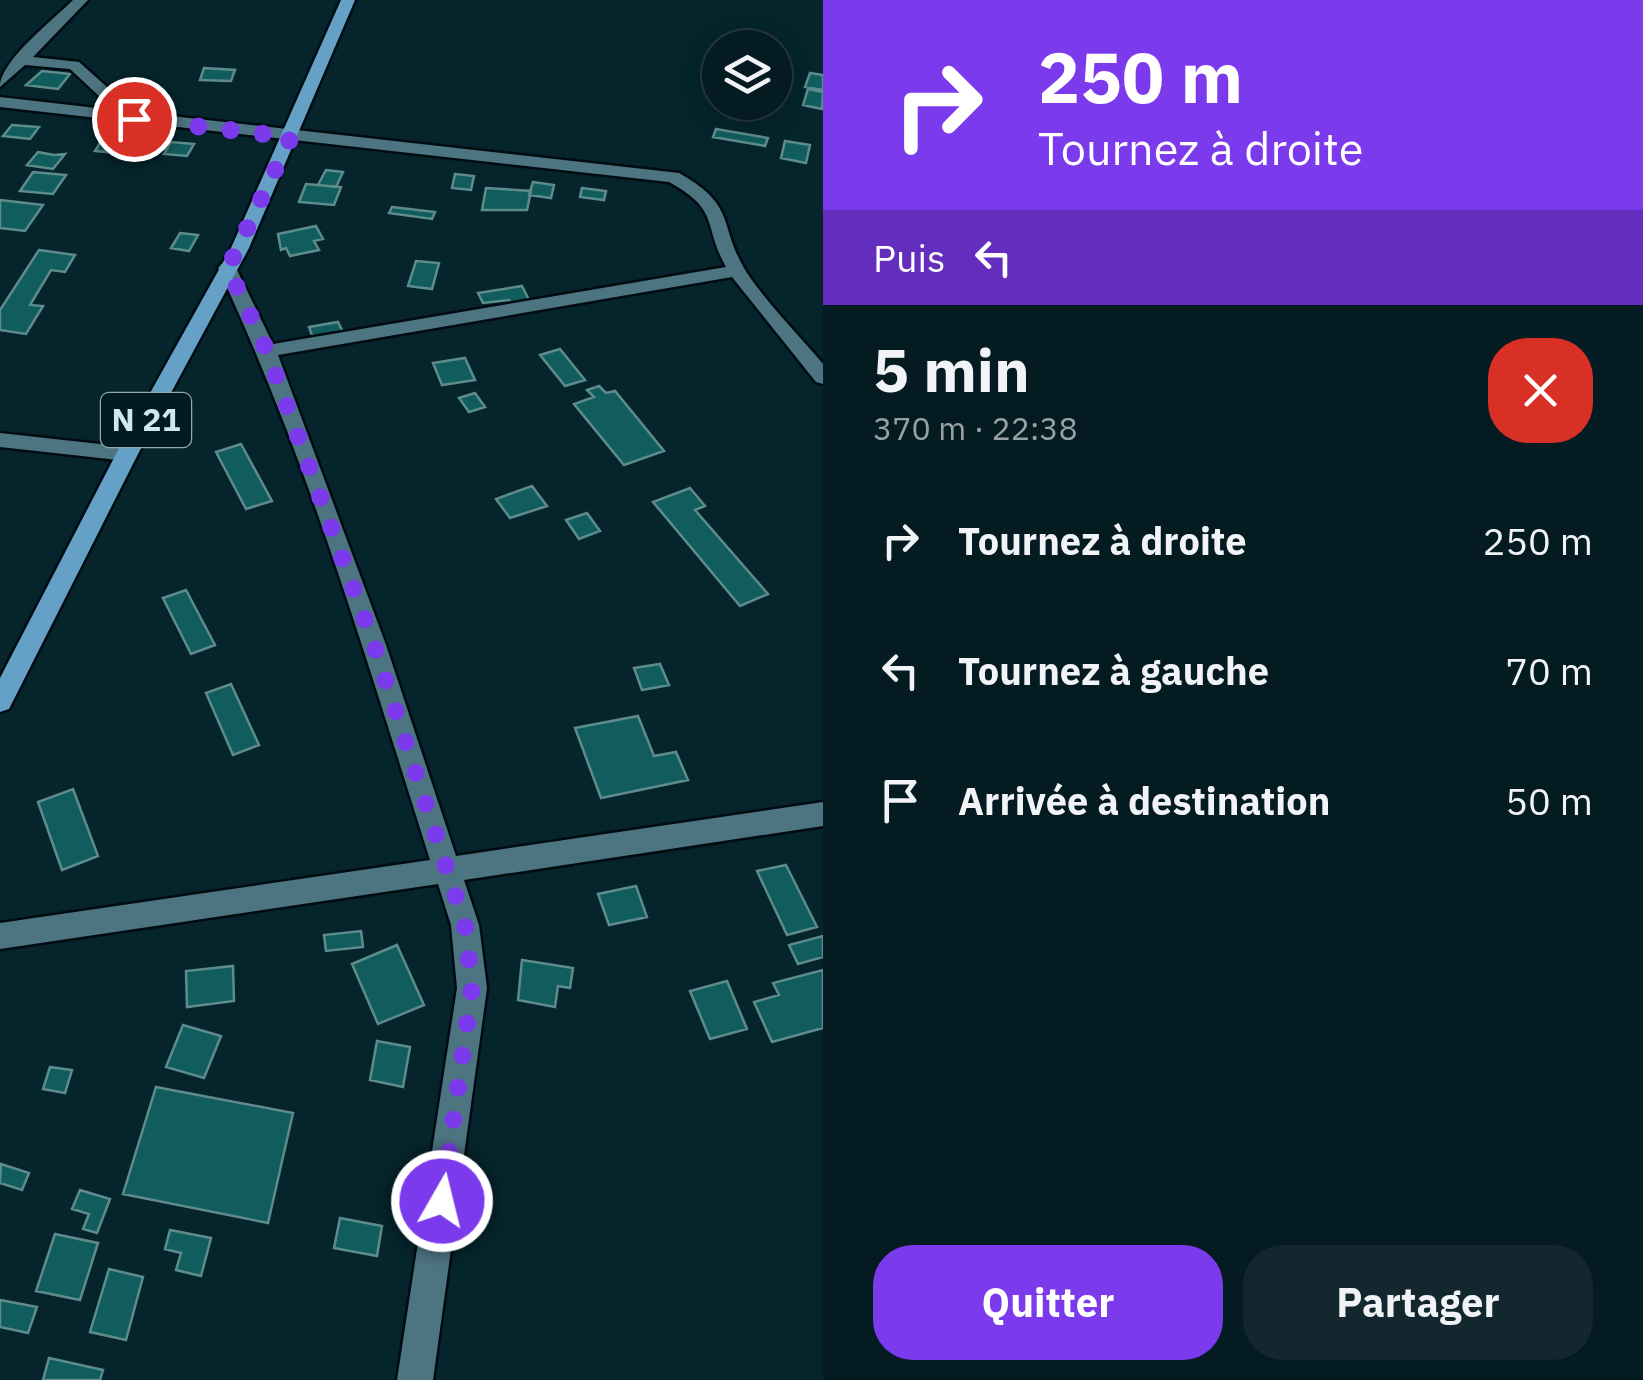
<!DOCTYPE html>
<html lang="fr">
<meta charset="utf-8">
<style>
:root{--surface:#041b21;--page:#12282e;--text:#f1f3f6;--muted:#97a1a5;--line:#25393f;--accent:#7c3aed}
body{margin:0;font-family:"IBM Plex Sans",sans-serif;background:var(--page);color:var(--text);height:100vh;display:flex;flex-direction:column;font-size:38px;white-space:nowrap}
*{box-sizing:border-box;margin:0}
p{font-size:32px;color:var(--muted)}
.icon{flex:none;width:55px;height:55px;fill:none;stroke:currentColor;stroke-width:2;stroke-linecap:round;stroke-linejoin:round}
.map{position:relative;flex:1;overflow:hidden}
.side{display:flex;flex-direction:column;background:var(--surface);width:820px}
.side>*{flex:none}
.hud{background:#7c3aed;color:#fff;overflow:hidden}
.tools{position:absolute;left:702px;top:30px;display:grid;gap:20px}
.tools a{display:grid;place-items:center;width:90px;height:90px;border-radius:50%;background:var(--surface);box-shadow:0 5px 25px #0003,0 0 0 2px var(--line);font-size:50px}
.pin{position:absolute;display:grid;place-items:center;width:85px;height:85px;color:#fff;margin:-42px;border:5px solid #fff;border-radius:50%;box-shadow:0 2px 10px #0007}
.me{position:absolute;width:110px;margin:-55px;rotate:8deg;stroke-linejoin:round;filter:drop-shadow(0 0 8px #0008)}
.turn{display:flex;align-items:center;gap:35px;height:210px;padding:0 50px;font-size:45px}
.turn .icon{width:130px;height:130px;stroke-width:2.5}
.turn b{display:block;font-size:70px;line-height:85px}
.then{display:flex;align-items:center;height:95px;padding:0 50px;background:#0003;gap:20px;font-size:38px}
.round{display:grid;place-items:center;flex:none;width:105px;height:105px;border-radius:40px;background:var(--page)}
.headline{display:flex;align-items:center;justify-content:space-between;height:170px;padding:0 50px}
h1{font-size:60px;font-weight:800;line-height:75px}
.action{display:flex;gap:20px;margin-top:auto;padding:20px 50px}
.action a{flex:1;height:115px;border-radius:40px;background:var(--accent);color:#fff;font-size:40px;font-weight:800;line-height:115px;text-align:center}
.action a+a{background:var(--page);color:var(--text)}
ul{padding:0;list-style:none}
li{display:flex;align-items:center;gap:30px;height:130px;padding:0 50px}
li div{flex:1}
li b{display:block;font-size:38px}
li em{font-style:normal}
main{display:flex;flex:1;min-height:0}
.map>svg:first-child{display:block}
.building{fill:#115c5d;stroke:#5e8b8b;stroke-width:2.5}
.lines{fill:none;stroke-linecap:round;stroke-linejoin:round}
.minor-casing{stroke:#000c11;stroke-width:5}
.major-casing{stroke:#000c11;stroke-width:5}
.minor{fill:#4d7481;fill-rule:evenodd}
.major{fill:#65a0c6;fill-rule:evenodd}
.route{stroke:#7c3aed;stroke-width:18;stroke-dasharray:0 32.4}
.labels{text-anchor:middle;stroke-width:10;stroke-linejoin:round;paint-order:stroke}
.shield{fill:#001a22;stroke:#92a9b0;stroke-width:2.5}
.shield-label{font-size:32px;font-weight:bold;fill:#d1e6ed}
</style>
<main>
<div class="map">
<svg width="823" height="1380" viewBox="0 0 823 1380">
<rect width="100%" height="100%" fill="#05242c"/>
<path class="building" d="M204,68L235,70L231,81L200,80Z
M42,71L70,74L58,89L26,85Z
M810,73L823,75V90L805,87Z
M808,89L823,92L822,109L803,105Z
M12,125L39,127L30,139L3,136Z
M716,129L768,138L765,146L713,137Z
M105,135L146,139L136,155L95,151Z
M785,141L810,145L806,163L781,158Z
M171,142L194,144L187,156L164,154Z
M38,152L54,155L65,154L53,169L27,165Z
M326,170L343,172L336,187L318,185Z
M33,172L66,175L53,194L20,191Z
M455,174L474,176L471,190L452,188Z
M533,182L554,185L551,198L529,195Z
M306,184L341,187L334,205L299,202Z
M486,188L531,191L527,210H482Z
M582,188L606,191L604,200L580,197Z
M0,200L43,205L25,231L0,228Z
M392,207L435,212L432,219L389,213Z
M316,226L323,239L314,241L319,250L290,256L286,248L281,250L278,234Z
M180,233L198,235L189,251L171,248Z
M39,250L75,255L65,272L51,270L30,305L43,306L26,334L0,330V310Z
M416,261L439,263L432,289L408,286Z
M522,286L530,302L512,305L509,300L483,303L478,293Z
M338,322L343,332L313,338L309,327Z
M560,349L585,380L565,386L540,355Z
M465,358L475,380L442,385L433,363Z
M599,386L606,393L615,391L664,451L624,465L574,404L594,397L587,390Z
M475,393L485,407L469,412L459,398Z
M241,444L272,501L246,509L216,452Z
M532,486L547,506L510,518L496,499Z
M690,488L705,506L695,510L768,594L740,606L653,502Z
M587,513L600,531L579,539L566,520Z
M186,590L215,645L191,654L163,598Z
M660,664L669,685L642,690L634,668Z
M231,684L259,745L233,755L206,693Z
M638,716L654,756L676,752L688,780L601,798L575,728Z
M73,789L98,856L62,870L38,802Z
M786,865L817,927L787,935L757,871Z
M636,886L647,917L609,925L598,894Z
M361,931L363,947L326,951L324,935Z
M823,936V957L798,964L789,945Z
M397,945L424,1005L378,1024L352,964Z
M522,960L573,968L570,988L558,986L555,1007L518,1000Z
M233,966L234,1001L187,1007L186,971Z
M823,970V1028L772,1042L754,1002L779,995L773,983Z
M727,981L747,1029L710,1039L690,991Z
M183,1025L221,1036L204,1078L166,1067Z
M377,1041L410,1047L403,1087L370,1080Z
M50,1067L72,1070L65,1093L43,1089Z
M156,1087L293,1113L268,1223L123,1194Z
M1,1164L29,1173L22,1190L0,1183Z
M80,1190L110,1199L97,1233L83,1229L89,1214L72,1209Z
M340,1218L382,1226L377,1256L334,1248Z
M170,1230L211,1238L201,1276L176,1270L181,1253L165,1249Z
M55,1234L98,1243L80,1300L36,1291Z
M109,1269L143,1277L126,1340L90,1332Z
M0,1300L37,1307L28,1333L0,1327Z
M49,1358L103,1370L100,1380H43Z"/>
<g class="lines">
<defs>
<path id="minor" d="M73,0H88L33,57L79,62L135,112L679,173C739,207 717,225 747,273C769,306 798,334 823,364V384L816,382L732,277L278,355L386,645L456,856L823,802V826L464,880L479,925L487,988L433,1380H397L457,988L451,925L438,884L0,949V923L430,860C367,661 307,457 218,268L221,264L227,262L236,268L273,344L726,267C702,223 721,211 669,182L0,107V97L114,110L70,69L25,65L0,87C0,61 52,21 73,0Z
M0,433L127,447L138,454L127,461L0,447Z"/>
<path id="major" d="M341,0H355L249,248L138,454L9,709L0,712V678L116,454L231,248Z"/>
</defs>
<use href="#minor" class="minor-casing"/>
<use href="#major" class="major-casing"/>
<use href="#minor" class="minor"/>
<use href="#major" class="major"/>
</g>
<g class="lines">
<path class="route" d="M134,119L291,137L228,268L267,351L374,645L465,925L472,988L442,1201"/>
</g>
<g class="labels">
<rect class="shield" x="101" y="393" width="90" height="54" rx="8"/>
<g class="shield-label">
<text x="146" y="431">N 21</text>
</g>
</g>
</svg>
<div class="tools">
<a><svg class="icon" aria-label="layers" viewBox="0 0 24 24"><path d="M12 4l9 5-9 5-9-5zM3 14l9 5 9-5"/></svg></a>
</div>
<div class="pin" style="left:134px;top:119px;background:#d93025"><svg class="icon" aria-label="arrive" viewBox="0 0 24 24"><path d="M6 21V4h12l-3 4 3 4H6"/></svg></div>
<svg class="me" style="left:442px;top:1201px" viewBox="-20 -20 40 40"><circle r="17" fill="#7c3aed" stroke="#fff" stroke-width="3"/><path d="M0-11L8 9 0 5-8 9z" fill="#fff"/></svg>
</div>
<section class="side">
<div class="hud">
<div class="turn"><svg class="icon" aria-label="right" viewBox="0 0 24 24"><path d="M7 20v-9h11M14 6l5 5-5 5"/></svg><div><b>250 m</b>Tournez à droite</div></div>
<div class="then">Puis<svg class="icon" aria-label="left" viewBox="0 0 24 24"><path d="M17 20v-9H6M10 6l-5 5 5 5"/></svg></div>
</div>
<div class="headline"><div><h1>5 min</h1><p>370 m · 22:38</p></div><a class="round" style="background:#d93025;color:#fff"><svg class="icon" aria-label="close" viewBox="0 0 24 24"><path d="M6 6l12 12M18 6L6 18"/></svg></a></div>
<ul>
<li><svg class="icon" aria-label="right" viewBox="0 0 24 24"><path d="M7 20v-9h11M14 6l5 5-5 5"/></svg><div><b>Tournez à droite</b></div><em>250 m</em></li>
<li><svg class="icon" aria-label="left" viewBox="0 0 24 24"><path d="M17 20v-9H6M10 6l-5 5 5 5"/></svg><div><b>Tournez à gauche</b></div><em>70 m</em></li>
<li><svg class="icon" aria-label="arrive" viewBox="0 0 24 24"><path d="M6 21V4h12l-3 4 3 4H6"/></svg><div><b>Arrivée à destination</b></div><em>50 m</em></li>
</ul>
<div class="action"><a>Quitter</a><a>Partager</a></div>
</section>
</main>
